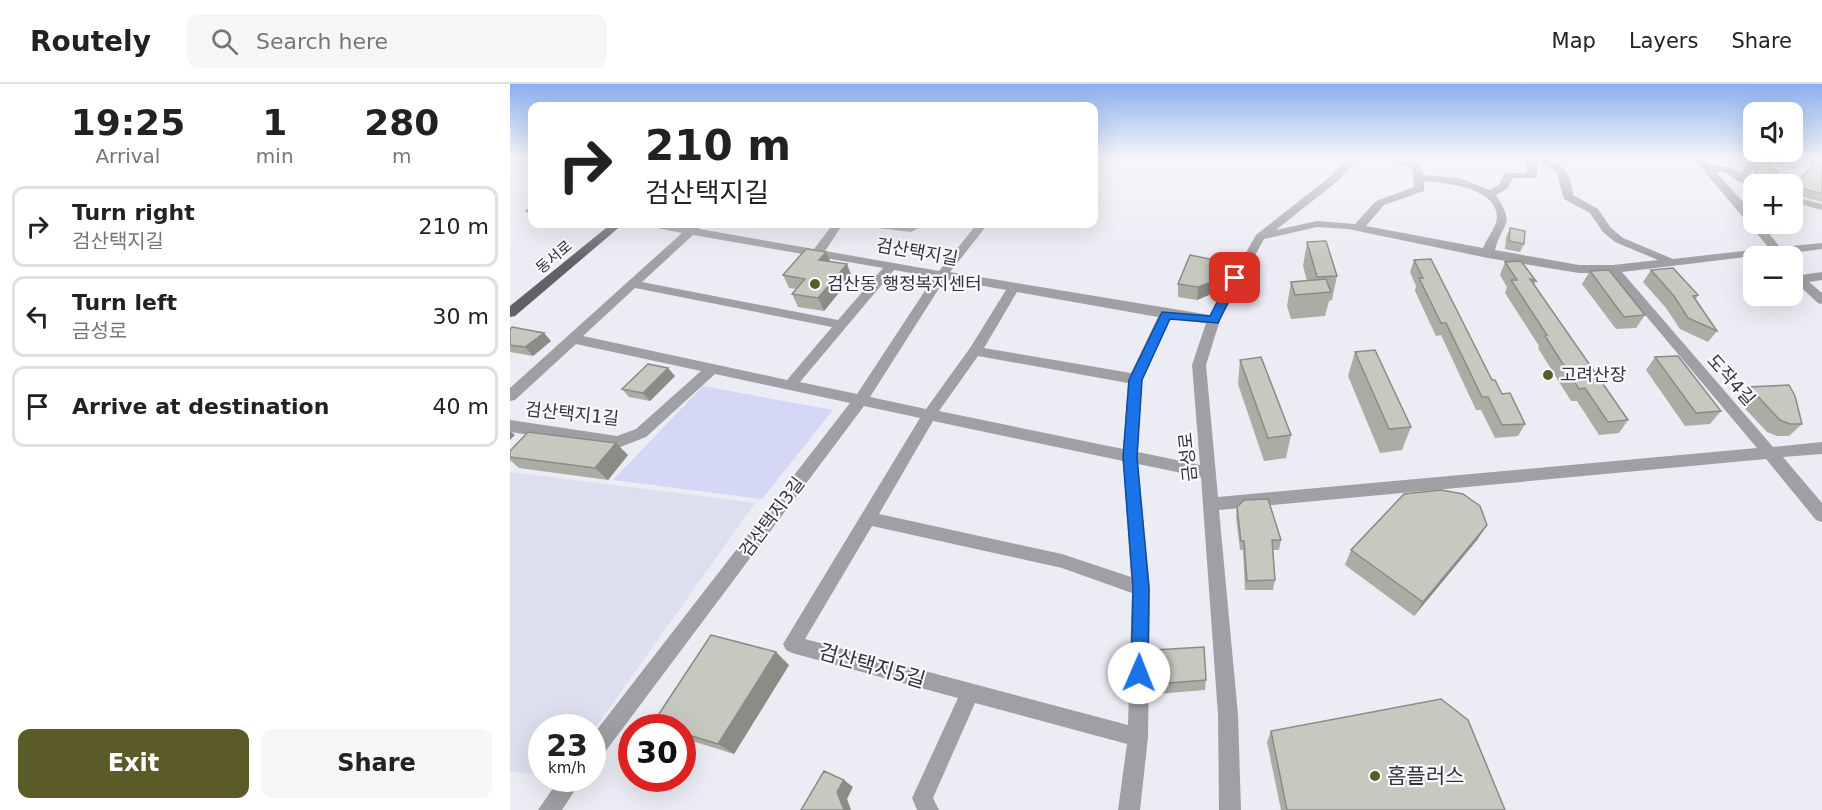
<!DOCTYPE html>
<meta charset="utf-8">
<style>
:root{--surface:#fff;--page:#f6f6f6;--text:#222;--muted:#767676;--line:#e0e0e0;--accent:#5b5b28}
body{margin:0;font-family:"DejaVu Sans","Noto Sans KR",sans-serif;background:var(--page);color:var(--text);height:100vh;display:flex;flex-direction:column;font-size:22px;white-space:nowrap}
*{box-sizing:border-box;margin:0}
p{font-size:20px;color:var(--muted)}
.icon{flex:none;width:33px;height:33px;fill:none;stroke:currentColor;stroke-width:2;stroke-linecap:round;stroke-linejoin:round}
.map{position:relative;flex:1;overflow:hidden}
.panel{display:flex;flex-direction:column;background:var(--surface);width:510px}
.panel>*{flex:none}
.hud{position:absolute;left:18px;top:18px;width:570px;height:126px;border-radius:12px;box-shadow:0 6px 24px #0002;background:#fff;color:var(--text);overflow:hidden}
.fabs{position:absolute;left:1233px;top:18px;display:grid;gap:12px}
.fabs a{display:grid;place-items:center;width:60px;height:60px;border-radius:12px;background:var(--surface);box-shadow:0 6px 24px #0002;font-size:30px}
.speed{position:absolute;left:18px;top:630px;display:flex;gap:12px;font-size:30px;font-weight:700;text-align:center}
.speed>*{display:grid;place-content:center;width:78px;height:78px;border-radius:50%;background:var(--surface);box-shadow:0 6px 24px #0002;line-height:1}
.speed small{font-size:15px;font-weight:400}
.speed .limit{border:9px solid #d22;background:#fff;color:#111}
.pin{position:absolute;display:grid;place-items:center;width:51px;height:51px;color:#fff;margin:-26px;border-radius:12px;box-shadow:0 3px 9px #0006}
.me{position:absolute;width:66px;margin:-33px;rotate:1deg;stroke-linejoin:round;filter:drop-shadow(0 0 4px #0008)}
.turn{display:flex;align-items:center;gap:21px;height:126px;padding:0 18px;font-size:27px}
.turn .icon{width:78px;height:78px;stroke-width:2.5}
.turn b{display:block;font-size:42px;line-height:51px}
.eta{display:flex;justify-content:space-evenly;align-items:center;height:102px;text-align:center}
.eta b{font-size:36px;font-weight:700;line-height:42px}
.button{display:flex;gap:12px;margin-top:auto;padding:12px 18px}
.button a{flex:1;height:69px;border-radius:12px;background:var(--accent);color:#fff;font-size:24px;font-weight:700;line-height:69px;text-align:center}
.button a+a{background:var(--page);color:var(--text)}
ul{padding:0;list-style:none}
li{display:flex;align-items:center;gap:18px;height:81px;margin:0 12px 9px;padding:0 6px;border:3px solid var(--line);border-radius:12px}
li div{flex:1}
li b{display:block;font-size:22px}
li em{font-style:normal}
header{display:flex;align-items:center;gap:36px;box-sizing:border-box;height:84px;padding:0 30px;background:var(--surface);border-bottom:2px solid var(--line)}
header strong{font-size:28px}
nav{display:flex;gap:33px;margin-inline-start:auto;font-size:21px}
.search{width:420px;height:54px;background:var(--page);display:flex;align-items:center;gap:15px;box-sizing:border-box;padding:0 21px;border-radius:12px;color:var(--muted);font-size:22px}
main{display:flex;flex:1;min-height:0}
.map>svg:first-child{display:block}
.built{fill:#dddfee}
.green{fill:#d4d7f5}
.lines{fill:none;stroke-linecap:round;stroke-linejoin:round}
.minor{fill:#a0a0a4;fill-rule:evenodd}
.major{fill:#616268;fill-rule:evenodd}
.wall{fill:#abaca4}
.shaded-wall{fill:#8b8c86}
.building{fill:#c7c8bf;stroke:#8b8c86;stroke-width:1.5}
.route{fill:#1a73e8;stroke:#114b97;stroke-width:1.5}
.poi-dot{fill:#5b5b28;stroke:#f9faff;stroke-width:2}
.labels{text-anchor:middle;stroke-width:4.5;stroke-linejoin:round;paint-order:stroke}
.far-street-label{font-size:15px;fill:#343438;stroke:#f9faff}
.street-label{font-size:18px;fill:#343438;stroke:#f9faff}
.poi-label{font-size:18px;fill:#343438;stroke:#f9faff;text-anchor:start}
.near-street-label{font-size:21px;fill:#343438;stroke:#f9faff}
.near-poi-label{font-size:21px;fill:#343438;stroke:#f9faff;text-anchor:start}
</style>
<header>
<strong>Routely</strong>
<div class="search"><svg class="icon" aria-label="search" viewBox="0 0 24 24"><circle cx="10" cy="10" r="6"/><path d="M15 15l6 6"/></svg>Search here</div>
<nav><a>Map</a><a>Layers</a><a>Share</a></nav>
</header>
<main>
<section class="panel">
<div class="eta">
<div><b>19:25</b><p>Arrival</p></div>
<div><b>1</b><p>min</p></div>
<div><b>280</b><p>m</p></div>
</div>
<ul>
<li><svg class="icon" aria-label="right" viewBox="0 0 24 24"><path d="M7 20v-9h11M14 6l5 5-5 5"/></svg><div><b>Turn right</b><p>검산택지길</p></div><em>210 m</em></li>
<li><svg class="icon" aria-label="left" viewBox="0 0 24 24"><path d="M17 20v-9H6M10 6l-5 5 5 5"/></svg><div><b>Turn left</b><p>금성로</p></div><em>30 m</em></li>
<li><svg class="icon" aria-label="arrive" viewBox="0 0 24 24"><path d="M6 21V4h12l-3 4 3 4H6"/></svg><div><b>Arrive at destination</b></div><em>40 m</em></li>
</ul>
<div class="button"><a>Exit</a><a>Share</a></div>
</section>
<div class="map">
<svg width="1312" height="726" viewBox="0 0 1312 726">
<rect width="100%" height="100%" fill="#ebecf4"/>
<path class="built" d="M0,388L245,419L83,647L82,644H32L31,690L28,691L0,687Z"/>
<path class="green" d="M193,302L323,326L252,415L103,396Z"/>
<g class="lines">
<path class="minor" d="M837,74H848L830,95L766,146L807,137L845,140L866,117L904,103L902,84L875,74H891L911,80L913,91L949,94L980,106L989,101L995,89H1017L1016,74C1046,74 1060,80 1063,111L1088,125L1101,144L1113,154L1163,175L1259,164L1183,74H1194L1200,81L1220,83L1230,89L1237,81V74H1247V82L1237,94L1246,100H1244V107L1214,88H1206L1244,130V140H1251L1270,163L1312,159V165L1275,170L1277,172H1244L1112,188L1263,363L1312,358V370L1273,373L1312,419V438L1306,436L1256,375L709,426L728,631L731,726H709L708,631L691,393L628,380L640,504L638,653L630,726H608L617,660L465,619L423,714L429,726H407L402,714L448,614L282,569L276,566L273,560L410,334L354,322L89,676L82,679V652L340,319L205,290L136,353L108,364L0,348V336L107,352L126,345L191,287L66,260L5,316L0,317V304L172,149L137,142L136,140L178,143L182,140H192L189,145L304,165L323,140H333L315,167L429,187L467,140H478L440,188L700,231L746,151L822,91ZM1027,78L1046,87L1054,115L1080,129L1093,148L1105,158L1148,176L1103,181H1069L985,166C993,136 1006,143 986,111L997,105L1003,94H1027ZM914,97C935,99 988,103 987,134C986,144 977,154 973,164L856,142L874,121L914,107ZM807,143L838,145L978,174L1069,189H1100L1247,364L708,413L696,281L710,236L754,155ZM183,151L373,184L328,236L132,198ZM384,186L424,193L347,310L290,298ZM435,195L496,206L460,264L416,325L360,313ZM125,204L322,243L277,296L73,252ZM507,208L648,233L621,289L474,264ZM660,235L696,239L682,281L690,381L628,368L632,295ZM468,272L618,299L613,365L429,327ZM423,337L613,377L621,493L552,470L369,430ZM362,442L552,484L622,509L618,641L295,555Z
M1282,112L1312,120V126L1282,118Z
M353,140H416L401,148L359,143Z
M1282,184L1292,191L1312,188V196L1299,198L1312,209V220L1308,219L1282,195Z
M50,694H73L52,726H28Z"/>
<path class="major" d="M101,140H113L5,232L0,233V222Z"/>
</g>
<path class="wall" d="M1249,74H1264L1260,84L1267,87L1258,100H1247L1241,94L1252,78L1249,77Z
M1303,74H1312V118L1283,110L1285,102L1299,86Z
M22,123V135L16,127Z
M1000,144L1014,160L1010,168L995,165L996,153Z
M797,158L827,192L822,216L819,217L815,232L781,235L777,222L781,198L797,197L793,182Z
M904,176L982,296L1015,340L1008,352L985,354L971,326H966L931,251L926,252L905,207L906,202L900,188Z
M320,177L342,193L314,227L288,223L282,210L286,205L279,204L273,191Z
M995,178L1026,197L1024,201L1118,336L1109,349L1089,351L1067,317H1061L1028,264L1029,262L995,209L997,203L990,191Z
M1141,186L1188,211L1186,215L1207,247L1198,258L1170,245L1156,224L1133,198Z
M1080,187L1135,231L1126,244L1106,245L1072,200Z
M713,191L706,208L687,216L668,213V200Z
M0,245L34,249L41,257L23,272L0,268Z
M845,268L901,343L892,366L870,369L838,292Z
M1145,273L1211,327L1200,340L1175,342L1136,286Z
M730,276L781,351L776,374L754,377L728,300Z
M165,292L140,317L119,313L112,305Z
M1239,303L1292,340L1279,352H1267L1257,348L1227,316Z
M0,367L118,371L98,396L9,384L0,376Z
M727,423L771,456L769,466H763L765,496L763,506H735L733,466H730L726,433Z
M977,441L967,456L904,532L835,481L841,466Z
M644,566L696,596L695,606L647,610Z
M279,581L224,670L172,654V644H151L143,639Z
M761,647L995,726H771L757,658Z"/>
<path class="shaded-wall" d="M316,168L322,181L309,176Z
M714,178L713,191L706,208L687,216L688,203Z
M337,180L342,193L314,227L308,214Z
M34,249L41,257L23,272L15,263Z
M158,284L165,292L140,317L133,309Z
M0,347L5,351L0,356Z
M106,359L118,371L98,396L85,384Z
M977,441L967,456L904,532L913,518Z
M266,568L279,581L224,670L208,660Z
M334,696L343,703L337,715L341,726H334L327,708Z"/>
<path class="building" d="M1255,74H1264L1260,84L1267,87L1260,98L1252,95L1245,88Z
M1305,74H1312V110L1288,103L1290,95L1303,81Z
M22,123V129L16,127Z
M1000,144L1015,147L1014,160L999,157Z
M816,157L827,192L807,193L797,158Z
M296,165L316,168L309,176L337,180L308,214L282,210L295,195L273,191Z
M680,171L714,178L707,196L688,203L668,200Z
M921,175L982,296H985L992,310L1000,309L1015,340L992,341L978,313H972L936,239H931L909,194H913L904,176Z
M1011,177L1026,197L1020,195L1118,336L1098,338L1075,304L1069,305L1035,252L1037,251L1001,196H1007L995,178Z
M1163,184L1188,211L1183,212L1207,247L1178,234L1164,212L1141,186Z
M1099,186L1135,231L1114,233L1080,187Z
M816,195L821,208L785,211L781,198Z
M2,243L34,249L15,263L0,261V245Z
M865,266L901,343L879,345L845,268Z
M1168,272L1211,327L1186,329L1145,273Z
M751,273L781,351L758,354L730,276Z
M138,280L158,284L133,309L112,305Z
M1279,301L1285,312L1292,340H1280L1270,336L1239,303Z
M18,348L106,359L85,384L0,373V367Z
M931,406L953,410L970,422L977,441L913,518L841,466L894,410Z
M758,415L771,456H762L765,496L737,497L734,457H731L727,423L734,416Z
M201,551L266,568L208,660L172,649V644H156L143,639Z
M694,563L696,596L647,600L644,566Z
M931,615L958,636L995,726H777L761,647Z
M314,687L334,696L327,708L334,726H291Z"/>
<linearGradient id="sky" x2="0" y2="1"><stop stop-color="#8cafef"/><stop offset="0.42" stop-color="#f6f6fa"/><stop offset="1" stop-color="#f6f6fa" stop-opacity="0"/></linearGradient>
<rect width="1312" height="176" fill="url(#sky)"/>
<path class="route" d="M725,191L730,194L708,239L660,235L632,296L627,373L639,504L638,589L635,595L629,597L623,595L621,589L623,504L613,373L619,296L652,228L700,232L719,194Z"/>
<g class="poi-dot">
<circle cx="305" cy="200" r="6"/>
<circle cx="1038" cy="291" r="6"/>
<circle cx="865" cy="692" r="6"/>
</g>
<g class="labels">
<g class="far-street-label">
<text transform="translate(44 173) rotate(-40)" y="5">동서로</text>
</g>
<g class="street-label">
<text transform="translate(407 168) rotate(10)" y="6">검산택지길</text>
<text transform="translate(1221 296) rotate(48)" y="6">도작4길</text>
<text transform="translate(62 330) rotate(6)" y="6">검산택지1길</text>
<text transform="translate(678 373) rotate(-96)" y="6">금성로</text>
<text transform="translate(262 433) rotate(-53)" y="6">검산택지3길</text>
</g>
<g class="poi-label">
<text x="317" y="206">검산동 행정복지센터</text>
<text x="1050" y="297">고려산장</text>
</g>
<g class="near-street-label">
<text transform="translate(362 582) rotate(16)" y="7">검산택지5길</text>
</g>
<g class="near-poi-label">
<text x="877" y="699">홈플러스</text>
</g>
</g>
</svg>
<div class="fabs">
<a><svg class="icon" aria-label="sound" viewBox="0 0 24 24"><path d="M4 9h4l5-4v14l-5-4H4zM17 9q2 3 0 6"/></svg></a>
<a>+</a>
<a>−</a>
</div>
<div class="speed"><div>23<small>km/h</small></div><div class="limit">30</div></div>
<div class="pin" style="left:725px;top:194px;background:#d93025"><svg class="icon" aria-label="arrive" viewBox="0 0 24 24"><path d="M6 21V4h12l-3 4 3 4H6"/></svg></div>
<svg class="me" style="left:629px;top:589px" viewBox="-20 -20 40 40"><circle r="19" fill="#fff"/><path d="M0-13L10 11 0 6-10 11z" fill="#1a73e8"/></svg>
<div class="hud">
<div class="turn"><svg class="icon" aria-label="right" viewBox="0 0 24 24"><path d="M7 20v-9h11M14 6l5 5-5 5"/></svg><div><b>210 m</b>검산택지길</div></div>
</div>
</div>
</main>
